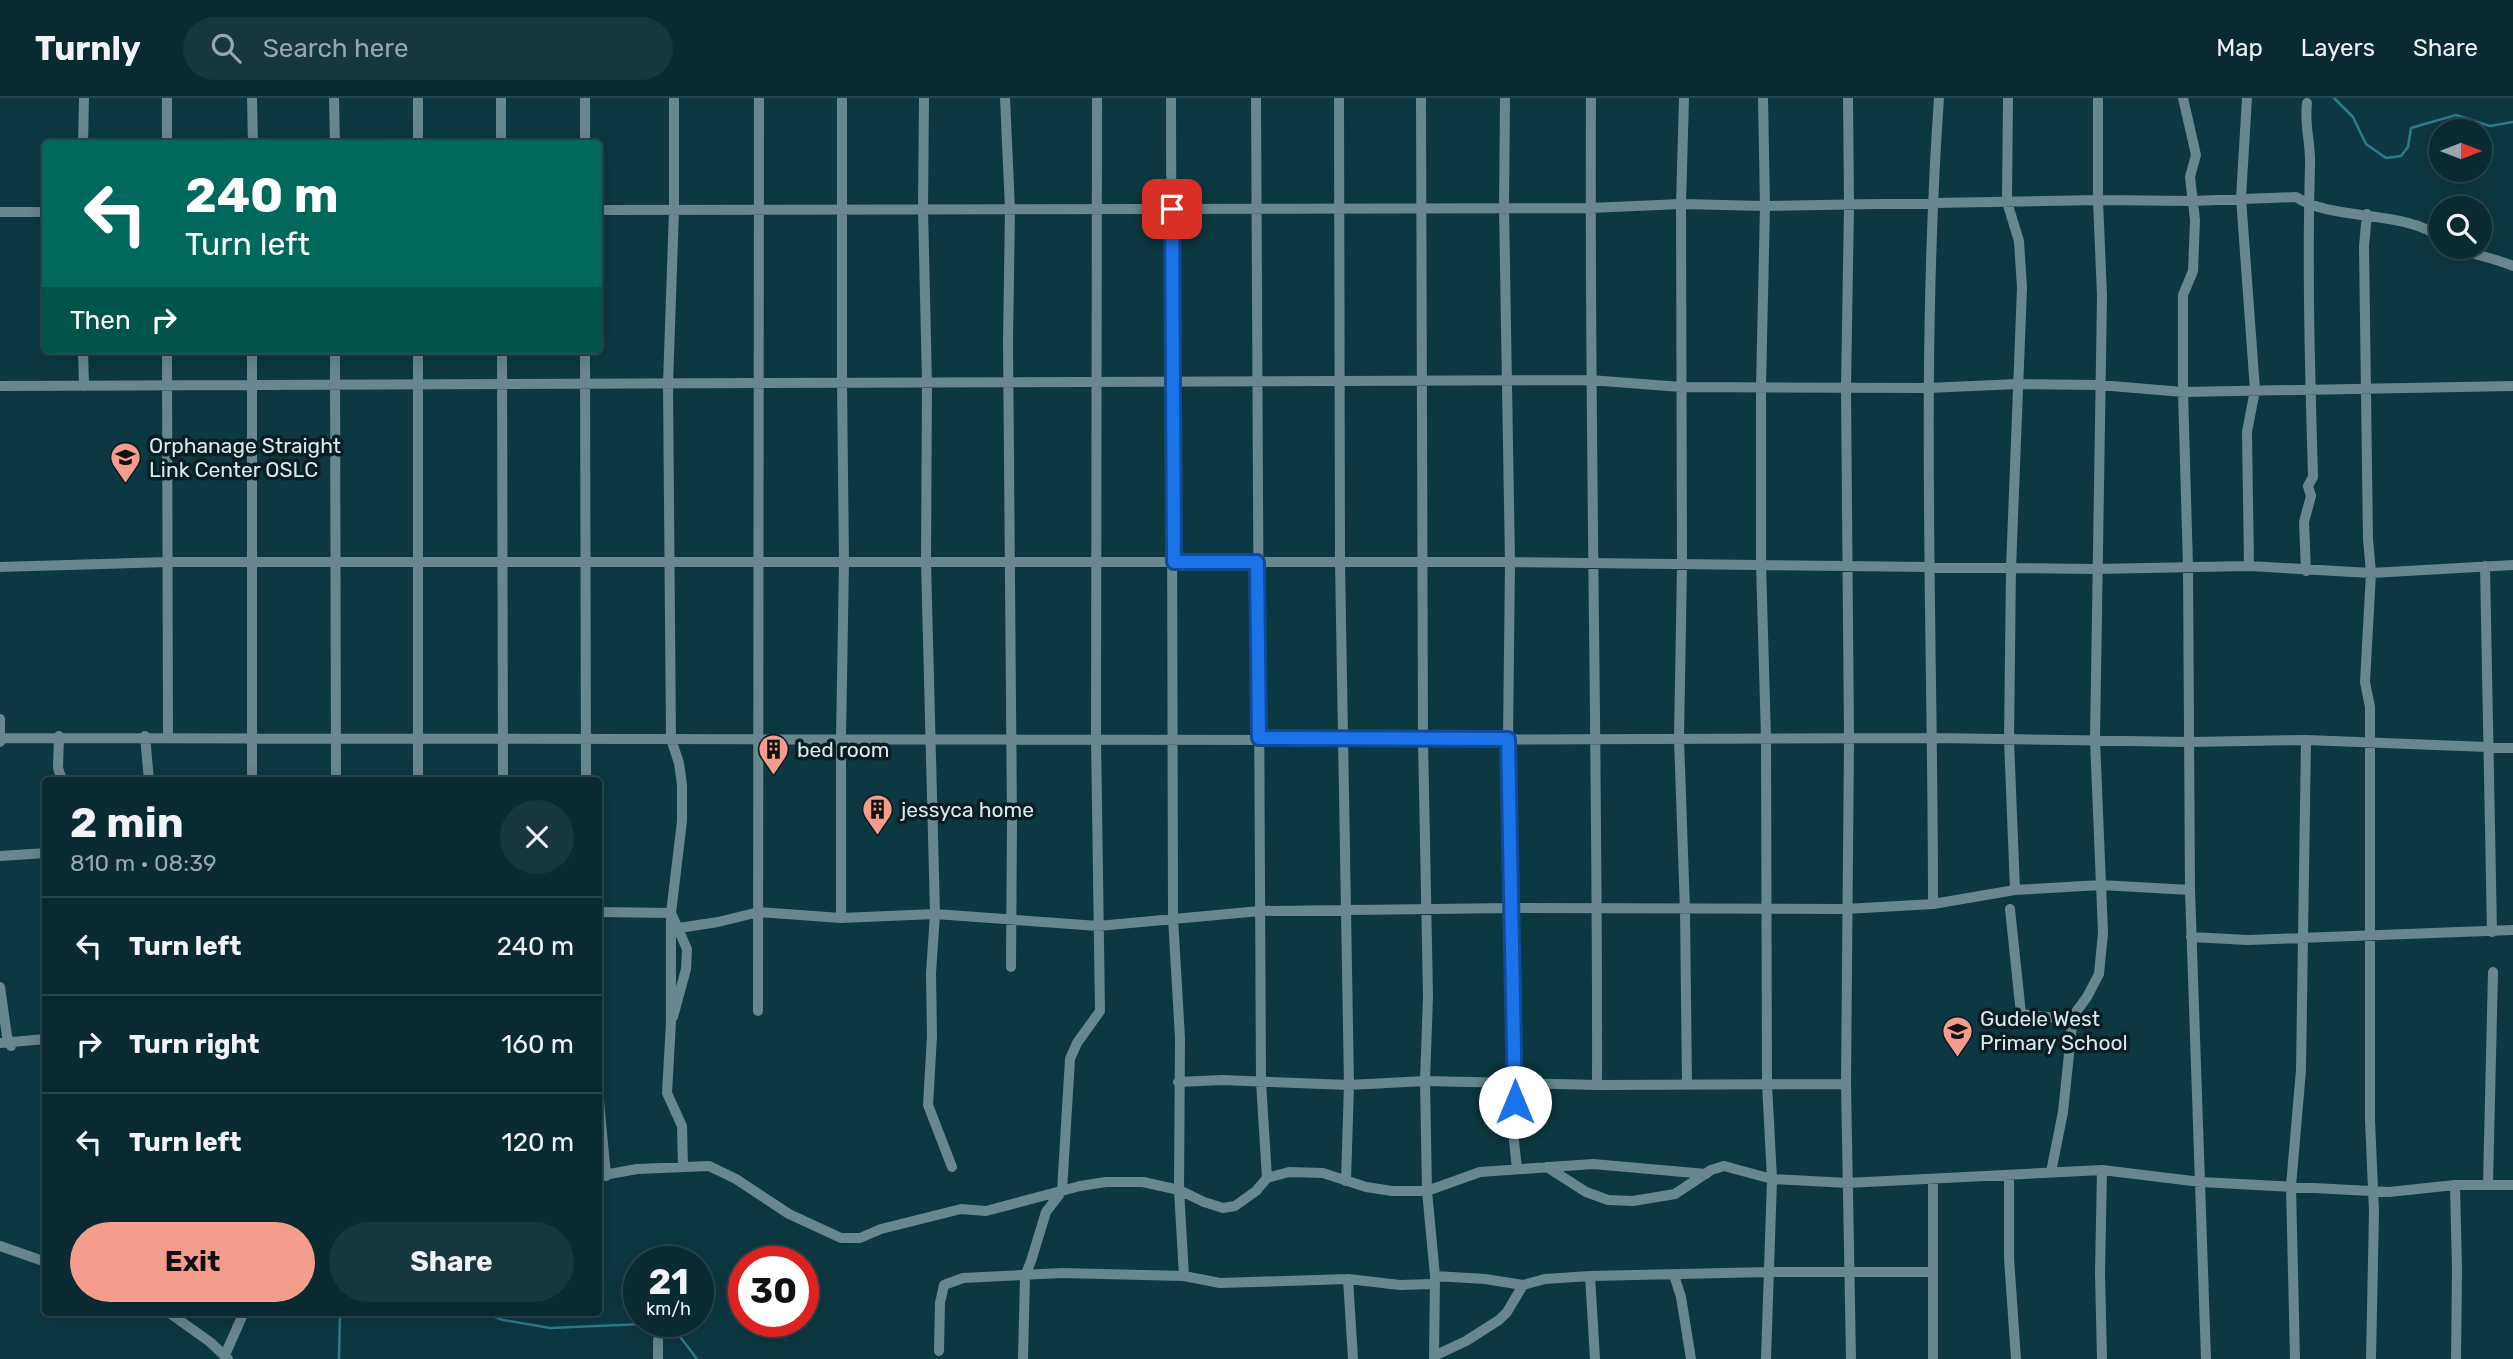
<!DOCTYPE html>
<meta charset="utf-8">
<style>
:root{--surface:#092a31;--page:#17363d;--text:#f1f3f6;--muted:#99a7ab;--line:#29464d;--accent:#f49d8d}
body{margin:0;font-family:Rubik,sans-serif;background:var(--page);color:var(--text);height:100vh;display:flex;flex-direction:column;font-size:26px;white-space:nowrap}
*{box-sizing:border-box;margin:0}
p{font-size:23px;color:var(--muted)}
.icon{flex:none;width:38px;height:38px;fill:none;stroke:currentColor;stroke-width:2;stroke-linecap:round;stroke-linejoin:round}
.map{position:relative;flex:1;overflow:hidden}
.drawer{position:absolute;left:42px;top:679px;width:560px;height:539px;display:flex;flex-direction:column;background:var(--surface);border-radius:7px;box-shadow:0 4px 18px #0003,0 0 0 2px var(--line)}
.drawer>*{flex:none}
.guide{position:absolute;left:42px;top:42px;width:560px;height:214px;border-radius:7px;box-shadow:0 4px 18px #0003,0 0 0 2px var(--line);background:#00695c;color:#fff;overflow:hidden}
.needle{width:46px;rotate:90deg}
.fabs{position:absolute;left:2429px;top:21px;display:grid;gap:14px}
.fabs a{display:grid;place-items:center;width:63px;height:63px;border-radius:50%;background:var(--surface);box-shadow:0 4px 18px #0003,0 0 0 2px var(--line);font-size:35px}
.speed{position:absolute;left:623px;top:1148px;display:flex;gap:14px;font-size:35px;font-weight:700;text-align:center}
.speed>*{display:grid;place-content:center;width:91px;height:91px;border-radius:50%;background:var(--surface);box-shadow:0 4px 18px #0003,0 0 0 2px var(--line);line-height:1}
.speed small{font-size:18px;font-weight:400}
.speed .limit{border:10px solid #d22;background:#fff;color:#111}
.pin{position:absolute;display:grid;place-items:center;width:60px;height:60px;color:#fff;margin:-30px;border-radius:14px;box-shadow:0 4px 10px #0006}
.me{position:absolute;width:77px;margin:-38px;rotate:0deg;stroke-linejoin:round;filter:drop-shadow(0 0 5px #0008)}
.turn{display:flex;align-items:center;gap:24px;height:147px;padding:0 28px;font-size:32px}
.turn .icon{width:91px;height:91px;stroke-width:2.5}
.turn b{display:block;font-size:49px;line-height:60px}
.then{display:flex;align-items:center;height:66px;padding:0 28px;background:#0003;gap:14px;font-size:26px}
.round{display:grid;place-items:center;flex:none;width:74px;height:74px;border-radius:37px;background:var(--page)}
.head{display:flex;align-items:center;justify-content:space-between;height:119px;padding:0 28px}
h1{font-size:42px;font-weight:700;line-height:52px}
.action{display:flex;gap:14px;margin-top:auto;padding:14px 28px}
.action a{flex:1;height:80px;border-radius:42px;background:var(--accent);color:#111;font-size:28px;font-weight:700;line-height:80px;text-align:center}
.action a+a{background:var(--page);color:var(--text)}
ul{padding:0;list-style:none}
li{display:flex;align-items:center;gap:21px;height:98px;padding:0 28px;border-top:2px solid var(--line)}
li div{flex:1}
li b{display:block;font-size:26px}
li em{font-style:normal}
header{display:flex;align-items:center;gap:42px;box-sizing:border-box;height:98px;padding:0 35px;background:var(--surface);border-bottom:2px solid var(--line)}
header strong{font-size:33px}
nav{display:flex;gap:38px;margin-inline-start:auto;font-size:24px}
.search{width:490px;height:63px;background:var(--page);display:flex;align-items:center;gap:18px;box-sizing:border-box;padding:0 24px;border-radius:38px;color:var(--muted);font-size:26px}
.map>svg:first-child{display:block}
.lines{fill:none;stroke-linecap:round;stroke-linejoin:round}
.stream{stroke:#2d7c8c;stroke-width:2.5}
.street{stroke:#69878e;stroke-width:10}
.route-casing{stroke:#114b97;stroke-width:18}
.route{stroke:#1a73e8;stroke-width:12}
.labels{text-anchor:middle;stroke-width:7;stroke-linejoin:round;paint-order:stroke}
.poi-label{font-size:21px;fill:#d5ebf0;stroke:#0b1d21;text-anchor:start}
</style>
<header>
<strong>Turnly</strong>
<div class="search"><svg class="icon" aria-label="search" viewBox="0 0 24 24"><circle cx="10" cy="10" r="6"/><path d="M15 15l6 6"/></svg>Search here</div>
<nav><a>Map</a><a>Layers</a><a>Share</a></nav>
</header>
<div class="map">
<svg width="2513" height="1261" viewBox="0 0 2513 1261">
<rect width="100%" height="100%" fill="#0c3841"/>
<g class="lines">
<path class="stream" d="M2334,0L2353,19L2366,46L2386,60L2401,58L2408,49L2411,30L2456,17L2490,28L2513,24
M482,1214L503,1222L550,1230L643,1226L678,1236L697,1261
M339,1261L340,1214"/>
<path class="street" d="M167,0V46
M252,0L253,46
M334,0L335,46
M418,0V46
M501,0V46
M585,0V46
M674,0V112L668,286L671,641L679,665L682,687V723L671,815V924L667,995L682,1028L683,1068
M842,0V285L844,464L841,640V820L935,816L1098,828L1260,813L1513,810L1846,811L1933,806L2015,792L2101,787L2190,792
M924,0L923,111L927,285L926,464L935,816L931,875L932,938L928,1007L952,1069
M1005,0L1010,111L1008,243L1012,723L1011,869
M1171,0L1173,820L1180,940L1179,1092L1184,1178
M1256,0L1261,984L1267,1080
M1339,0L1340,464L1349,987L1346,1083
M1421,0L1423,641L1428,898L1425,983L1427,1093L1435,1178L1434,1261
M1505,0L1504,110L1510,464L1508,641L1515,985L1514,1043L1517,1071
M1591,0C1589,329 1598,658 1597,987
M1684,0L1681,106L1682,466L1679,641L1685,812L1687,986
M1763,0L1765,108L1761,289V466L1766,640L1767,986L1772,1081L1766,1261
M1848,0L1849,107L1846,290L1849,641L1846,986L1851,1261
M2008,0L2007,104L2019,143L2022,190L2011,470L2009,642L2015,792
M2183,0L2196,57L2190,79L2195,122L2193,173L2183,197V294L2188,469L2190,792L2206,1261
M2247,0L2241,100L2255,292L2247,334L2249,468
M83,46L84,0
M598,112L1590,110L1681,106L1765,108L2098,102L2192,103L2296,99C2334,124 2403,111 2441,140
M0,114H46
M2367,116L2364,148L2368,441L2371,475L2365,584L2370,609V1022L2374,1114L2371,1261
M2454,149C2474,157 2494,160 2513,168
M83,252L84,288
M167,252L168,638
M252,252V682
M335,252L336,682
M502,252L503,682
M585,252L586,682
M0,288L1590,282L1681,289L1928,290L2017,286L2099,287L2183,294L2513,288
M2485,468L2492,834
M0,469L168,464H1510L2096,471L2249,468L2371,475L2513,467
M2306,473L2304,424L2311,398L2308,388L2313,379C2310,275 2307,171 2310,68C2311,44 2304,28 2307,5
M0,621V644
M59,638L58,670L62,682
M145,638L149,682
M0,640L1344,642L1933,640L2189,644L2306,642L2513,650
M418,682V252
M0,758L46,755
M1933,806C1933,537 1920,268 1939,0
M2010,811L2021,916L2057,920L2073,918
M598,814L671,815L687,851L686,871L673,919
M679,830L718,824L759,814L841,820
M2191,839L2248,842L2513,832
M0,889L7,938L11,948
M758,913L759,0
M0,945L46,941
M1178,984L1222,982L1349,987L1425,983L1597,987L1846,986
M598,992L606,1078
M1547,1069L1586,1094L1608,1102L1633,1103L1675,1096L1711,1072L1724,1068L1772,1081L1847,1085L2102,1072L2201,1084L2389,1094L2455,1087H2513
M2102,1072L2100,1175L2102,1261
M2051,1074L2063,1014L2073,918L2087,899L2099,876L2103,835L2095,642L2102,198L2098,102V0
M598,1078L637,1071L709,1068L736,1081L789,1116L841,1140H860L881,1131L961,1111L986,1113L1080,1088L1106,1084H1143L1179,1092L1204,1104L1223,1110L1235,1108L1256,1093L1267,1080L1289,1074L1323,1075L1366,1089L1392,1093H1427L1480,1074L1593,1066L1706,1076
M2009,1078V1160L2016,1261
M1933,1083V1261
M2488,1086L2493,874
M2455,1087L2457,1172L2456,1261
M0,1148L46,1164
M1674,1177L1681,1199L1691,1261
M1435,1178L1485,1181L1523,1187L1545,1181L1590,1178L1769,1174H1931
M1590,1178L1595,1261
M1348,1181L1353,1261
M168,1214L210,1244L228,1261
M658,1242V1261
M939,1253L940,1205L944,1187L963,1180L1062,1175L1184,1178L1220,1185L1348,1181L1400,1187L1435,1186
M225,1257L244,1214
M1434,1258L1466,1243L1499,1222L1507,1214L1523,1187
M1023,1261L1025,1178L1031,1163L1046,1114L1062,1093L1070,961L1077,945L1100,913L1096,640L1097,0
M2295,1261L2291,1088L2301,972L2306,642"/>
</g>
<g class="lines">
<defs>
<path id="route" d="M1172,111L1174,464H1257L1259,640L1508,641L1515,1004"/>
</defs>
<use href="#route" class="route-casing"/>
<use href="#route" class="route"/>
</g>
<defs>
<symbol id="school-pin" viewBox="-11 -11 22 30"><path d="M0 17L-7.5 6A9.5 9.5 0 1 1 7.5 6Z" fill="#f49d8d" stroke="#0b1d21"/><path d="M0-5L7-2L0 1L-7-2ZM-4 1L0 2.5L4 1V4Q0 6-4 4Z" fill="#111"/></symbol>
<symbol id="building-pin" viewBox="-11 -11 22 30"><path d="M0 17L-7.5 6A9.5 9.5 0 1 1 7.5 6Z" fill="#f49d8d" stroke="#0b1d21"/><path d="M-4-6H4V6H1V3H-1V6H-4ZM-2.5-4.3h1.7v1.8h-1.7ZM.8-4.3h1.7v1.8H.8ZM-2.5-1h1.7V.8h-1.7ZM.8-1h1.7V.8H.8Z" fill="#111"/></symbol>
</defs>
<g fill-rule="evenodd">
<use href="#school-pin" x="108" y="342" width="35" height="47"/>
<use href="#building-pin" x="756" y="634" width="35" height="47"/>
<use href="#building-pin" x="860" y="694" width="35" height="47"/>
<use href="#school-pin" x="1940" y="916" width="35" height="47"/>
</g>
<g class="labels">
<g class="poi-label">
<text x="149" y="355">Orphanage Straight<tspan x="149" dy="24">Link Center OSLC</tspan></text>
<text x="797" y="659">bed room</text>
<text x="901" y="719">jessyca home</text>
<text x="1980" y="928">Gudele West<tspan x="1980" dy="24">Primary School</tspan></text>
</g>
</g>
</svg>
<div class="fabs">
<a><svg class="needle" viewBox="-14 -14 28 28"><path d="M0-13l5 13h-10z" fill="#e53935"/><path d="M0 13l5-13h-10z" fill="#99a7ab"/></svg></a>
<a><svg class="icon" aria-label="search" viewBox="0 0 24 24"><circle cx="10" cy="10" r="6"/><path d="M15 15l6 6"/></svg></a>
</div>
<div class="speed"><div>21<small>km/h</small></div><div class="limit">30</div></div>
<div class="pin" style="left:1172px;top:111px;background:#d93025"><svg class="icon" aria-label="arrive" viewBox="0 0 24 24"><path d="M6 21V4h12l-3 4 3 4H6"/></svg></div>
<svg class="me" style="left:1515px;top:1004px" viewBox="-20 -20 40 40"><circle r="19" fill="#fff"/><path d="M0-13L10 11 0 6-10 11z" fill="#1a73e8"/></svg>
<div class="guide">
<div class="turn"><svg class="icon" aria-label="left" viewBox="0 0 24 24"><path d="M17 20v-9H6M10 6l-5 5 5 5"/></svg><div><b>240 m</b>Turn left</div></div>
<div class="then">Then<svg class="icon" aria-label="right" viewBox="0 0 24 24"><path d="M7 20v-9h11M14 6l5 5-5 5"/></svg></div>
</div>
<section class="drawer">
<div class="head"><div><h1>2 min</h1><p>810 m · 08:39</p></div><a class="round"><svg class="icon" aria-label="close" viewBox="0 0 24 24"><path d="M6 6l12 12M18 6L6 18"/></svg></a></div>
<ul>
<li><svg class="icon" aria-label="left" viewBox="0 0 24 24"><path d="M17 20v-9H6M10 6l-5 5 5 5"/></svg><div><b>Turn left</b></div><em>240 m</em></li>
<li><svg class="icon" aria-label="right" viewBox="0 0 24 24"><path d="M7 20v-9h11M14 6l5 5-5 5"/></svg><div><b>Turn right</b></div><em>160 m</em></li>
<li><svg class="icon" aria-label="left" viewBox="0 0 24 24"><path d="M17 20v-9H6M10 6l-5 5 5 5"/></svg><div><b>Turn left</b></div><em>120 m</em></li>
</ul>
<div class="action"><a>Exit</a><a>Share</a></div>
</section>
</div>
